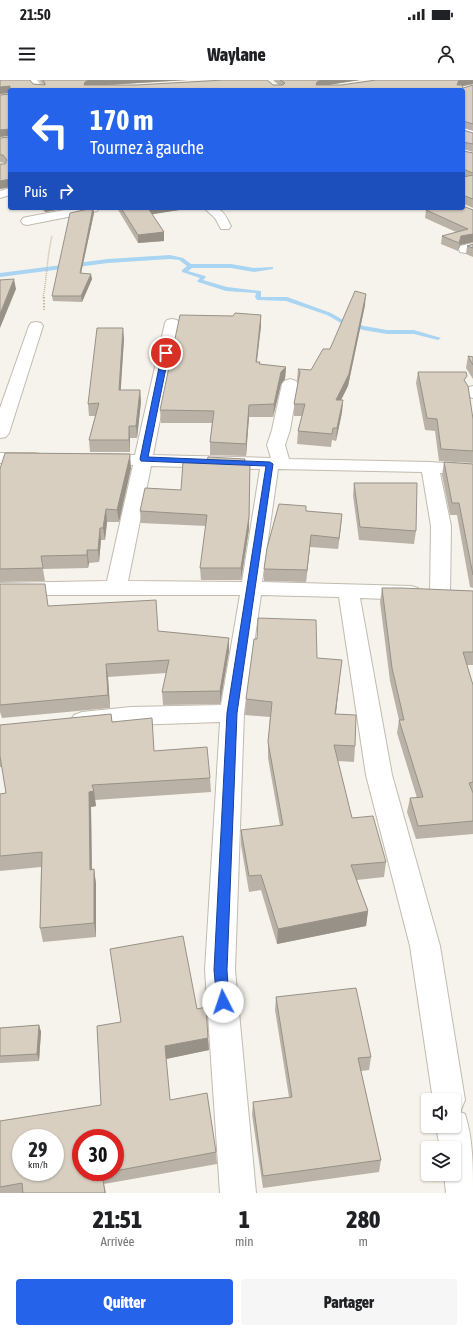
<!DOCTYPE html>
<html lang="fr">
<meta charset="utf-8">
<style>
:root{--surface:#fff;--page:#f6f6f6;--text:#202124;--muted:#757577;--accent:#2563eb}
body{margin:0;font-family:"Asap Condensed",sans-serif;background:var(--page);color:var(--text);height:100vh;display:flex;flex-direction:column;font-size:15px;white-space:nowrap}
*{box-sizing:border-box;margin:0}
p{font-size:13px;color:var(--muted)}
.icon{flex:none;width:22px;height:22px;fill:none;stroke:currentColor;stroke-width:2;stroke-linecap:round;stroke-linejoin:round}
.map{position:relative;height:1113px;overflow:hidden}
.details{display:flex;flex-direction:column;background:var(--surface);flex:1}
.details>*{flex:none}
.banner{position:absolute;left:8px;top:8px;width:457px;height:122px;border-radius:4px;box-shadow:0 1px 3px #0004;background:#2563eb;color:#fff;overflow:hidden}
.tools{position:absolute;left:421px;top:1013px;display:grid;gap:8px}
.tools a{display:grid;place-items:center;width:40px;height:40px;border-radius:4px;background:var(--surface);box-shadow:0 1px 3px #0004;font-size:20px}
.speed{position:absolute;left:12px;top:1049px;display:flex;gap:8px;font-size:20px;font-weight:700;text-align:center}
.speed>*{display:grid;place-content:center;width:52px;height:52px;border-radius:50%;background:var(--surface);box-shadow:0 1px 3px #0004;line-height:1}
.speed small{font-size:10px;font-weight:400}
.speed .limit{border:6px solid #d22;background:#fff;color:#111}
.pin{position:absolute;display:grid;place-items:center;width:34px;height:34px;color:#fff;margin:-17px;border:2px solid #fff;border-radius:50%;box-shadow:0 1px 4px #0007}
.me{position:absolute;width:44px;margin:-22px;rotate:356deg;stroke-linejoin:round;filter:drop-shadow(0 0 3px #0008)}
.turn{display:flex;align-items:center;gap:14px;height:84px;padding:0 16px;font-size:18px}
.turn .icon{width:52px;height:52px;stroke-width:2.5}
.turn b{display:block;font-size:28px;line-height:34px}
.then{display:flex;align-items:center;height:38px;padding:0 16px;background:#0003;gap:8px;font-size:15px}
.eta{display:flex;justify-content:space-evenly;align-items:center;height:68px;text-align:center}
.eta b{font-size:24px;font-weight:800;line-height:28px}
.action{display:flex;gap:8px;margin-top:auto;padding:8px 16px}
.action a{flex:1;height:46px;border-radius:4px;background:var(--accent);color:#fff;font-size:16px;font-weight:800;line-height:46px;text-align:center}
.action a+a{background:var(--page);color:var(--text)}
.status{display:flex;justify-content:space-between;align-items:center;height:28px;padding:0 20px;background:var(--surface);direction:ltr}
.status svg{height:11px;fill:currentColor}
header{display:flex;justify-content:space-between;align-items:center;height:52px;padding:0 16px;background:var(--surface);font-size:18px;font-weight:800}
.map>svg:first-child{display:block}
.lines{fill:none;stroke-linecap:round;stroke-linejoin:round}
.stream{fill:#a9d4f2;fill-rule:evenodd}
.minor-casing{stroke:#c2bbae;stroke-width:2}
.path-far1{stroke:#c4b79f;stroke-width:1.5;stroke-dasharray:1 1;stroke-linecap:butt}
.path{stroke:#c4b79f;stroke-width:2;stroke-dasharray:1.5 1.5;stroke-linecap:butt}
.minor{fill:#fff;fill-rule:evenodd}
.wall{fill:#bab2a6;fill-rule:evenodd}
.shaded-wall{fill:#979187}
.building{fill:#d8cfc1;stroke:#979187;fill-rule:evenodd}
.route{fill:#2563eb;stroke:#184099}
</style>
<div class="status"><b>21:50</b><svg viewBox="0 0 49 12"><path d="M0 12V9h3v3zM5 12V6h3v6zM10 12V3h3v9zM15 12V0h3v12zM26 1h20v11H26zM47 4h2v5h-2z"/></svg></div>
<header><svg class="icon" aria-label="menu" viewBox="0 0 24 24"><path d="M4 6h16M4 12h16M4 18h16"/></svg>Waylane<svg class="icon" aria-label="person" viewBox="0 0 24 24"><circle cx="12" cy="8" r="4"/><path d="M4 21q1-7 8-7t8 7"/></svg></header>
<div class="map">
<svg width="473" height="1113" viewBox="0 0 473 1113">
<rect width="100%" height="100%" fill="#f6f3ec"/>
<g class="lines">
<path class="stream" d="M170,175L183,178L191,184H231L254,188L273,187V189L254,192L231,188H192L188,191L205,196L206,197L203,200L227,207L261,211V217H287L331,233L345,241L364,246L387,250H414L441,258L438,260L414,254H387L363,250L341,243L327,235L286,221L257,220L255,217L256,213L226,211L198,202L197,201L200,198L182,192V190L187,186L179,180L170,179L108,183L0,197V193L108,179Z"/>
<defs>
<path id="minor" d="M28,0H37L45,10H35Z
M473,47V53L463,55V49Z
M10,108V115L0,118V111Z
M75,128H99L97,131L93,132L27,145L23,144L21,141L23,138L27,137Z
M204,128C222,128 223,130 231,146L229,149H221L215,138Z
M473,163V171L465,173L460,172L459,169L460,166Z
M172,239L177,240L179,243L153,375L271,378L267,365L272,350L282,304L284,301L290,299L296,301L298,304L290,350L285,365L289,379L430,382L473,385V395L440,393L451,446L450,514L447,519L440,521L433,519L430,514L431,446L422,392L278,389L262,502L411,506L418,508L421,513L418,518L411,520L360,518L392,695L440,866L465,1020L460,1032L465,1034C473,1059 473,1086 473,1113H446L444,1094H454V1068H440L436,1046H454V1020H433L410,866L366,695L339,517L261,515L244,633L235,890L256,1113H220L205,890L220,642L131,645L82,650L74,647L70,641L74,635L82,632L131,627L221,625L240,515H0V503L107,501L133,385L94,383L91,379L94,375L100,374L135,375L165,243L167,240ZM151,386L260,389L242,502L128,501Z
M36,242L41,243L43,246L9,353L6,357L0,358V328L29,246L31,243Z
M473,306V318L467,316L464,311L466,308Z
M0,373H34L40,374L43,378L40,382L34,383H0Z"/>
</defs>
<use href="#minor" class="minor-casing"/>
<path class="path-far1" d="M43,218C47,197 47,177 52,156"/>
<path class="path" d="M44,217V230"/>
<use href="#minor" class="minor"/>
</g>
<path class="wall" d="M0,0L33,4L43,5L39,0H187L105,5H279L273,0H360L327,5H341L473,0V4L462,6L463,8L473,5V51L463,48L10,13L0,14Z
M463,50L473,53V72L463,69Z
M10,57V107L0,109V84H5L4,83L0,82V58Z
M463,71L473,73V128L464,124H463Z
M40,128H67L45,132Z
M93,128L94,133L81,193L92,199L82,222L53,221L52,216Z
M117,128H192L152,134L164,152V161L138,163Z
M431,128H463L473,130V162L460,165L458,171L441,164L442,156L456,152L425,138L426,130L432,128Z
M473,164V177L466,174L467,166Z
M365,225L348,306L341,320H343L342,332L336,361L332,360L331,367L297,364L298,351L302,336H294V324L298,302L297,300L298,289L311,290L330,269Z
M261,235V246L257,282L260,284L286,287L285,299L281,304L273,337H249L246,376L210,375V362L212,343H161L160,330Z
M124,259L120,310H140L141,322L137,358H130V372H90L89,360L95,336H89L88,324Z
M468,276L473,277V299L466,288Z
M418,292L466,302L473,339V383L439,381L435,351L425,350L416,303Z
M245,379L249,449L241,500H201L200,488L206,446L141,443L140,431L181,410L207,382Z
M444,382L473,384V508L470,507L457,435H450L442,395Z
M131,388L119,442H107L105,460H101L99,482L89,483L88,488L43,489L45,501L0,502V389Z
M354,403L416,451L414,464L359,460L353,416Z
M306,431L342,434L338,469L310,467L306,502L264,501V489Z
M0,504L48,526L158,551L229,558V571L220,624L163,625L162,612L166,593L108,597L110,628L2,638L0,632Z
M382,508L473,511V585H467L473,605V754L416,759L407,732L410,718H417L397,653L399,640L390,601L380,522Z
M317,578L340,596L336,634L355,666L354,682L338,681L352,738L386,782L384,797L357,800L368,831L366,846L277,864L261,810L249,812L241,765V750L280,746L268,678V662L270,637L245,635L246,619Z
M111,634L112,641L154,671L210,698L211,712L95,720L96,726L91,727L92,789H94L96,804V857L43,862L40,848L41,787L0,791V714L6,713L2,687H0V645Z
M276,917L371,977L369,990L361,991L381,1080L379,1092L263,1108L252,1035L253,1022L289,1017L275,930Z
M197,929L208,958L209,970L166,979L170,1020L216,1072L217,1084L104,1104L106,1113H0V1041L101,1025L121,942ZM115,1058V1092H81Z
M39,945L41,952L39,981L0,983V948Z"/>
<path class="shaded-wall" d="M89,0H187L91,6L84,5L85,2Z
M321,0H360L322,6L316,10L317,2Z
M459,0H473V4L459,7L457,5Z
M10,6V13L0,14V7Z
M10,49V56L0,57V50Z
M9,99L10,107L0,109V101Z
M465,116L464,124H463V118Z
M45,128H67L45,132Z
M93,128L94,133L80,198V193Z
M147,128H192L148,135Z
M164,152V161L138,163V155Z
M473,154V162L460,165L458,171L461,156Z
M91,194L92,199L82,222L81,216Z
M14,199L16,209L0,248V234Z
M366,214L365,225L348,306L335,332L336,320Z
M261,235V246L255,294L256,282Z
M123,248L124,259L120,322L119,310Z
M286,287L285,299L281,304L273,337L274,324L281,292Z
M140,310L141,322L137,358L136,346Z
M343,320L342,332L336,361L337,348Z
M249,325V337L246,376V364Z
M129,346L130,358V372L129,360Z
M130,374L131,388L119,442L117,430Z
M250,383L249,449L241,500V488Z
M106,429L107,442L105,460L103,448Z
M342,434L341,446L338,469L339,458Z
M100,448L101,460L99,482L98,470Z
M311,455L310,467L306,502L307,490Z
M87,470L89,483L88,488L87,475Z
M229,558V571L220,624V611Z
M342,580L340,596L334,649L335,634Z
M106,584L108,597L110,628L108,615Z
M94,711L96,726L91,727L92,804L90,790L89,712Z
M94,789L96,804V857L94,843Z
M368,831L366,846L277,864L278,849Z
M39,945L41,952L39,981L37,974Z
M208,958L209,970L166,979L165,966Z"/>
<path class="building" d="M0,0H30L33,4L45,5V3L43,0H89L85,2L84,5H136L224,0H267L273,5H283L285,3L280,0H321L317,2L316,5H341L376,0H460H459L457,5H462L463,8L473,5V44L463,41V10H10V6L0,7Z
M10,14V49L0,50V15Z
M463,50L473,53V64L463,62V63Z
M10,57V99L0,101V84H5L7,80L3,75H0V58Z
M463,71L473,73V93L463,89Z
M473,95V119L465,116L463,118V97Z
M463,126L473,130V154L461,156L459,163L442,156L468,149L426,130L434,128H463Z
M93,128L80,193L91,194L81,216H52L70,133Z
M121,128H148L164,152L138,155Z
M473,164V168L467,166Z
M14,199L0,234V200Z
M355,211L366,214L349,294L336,320H343L337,348H333L332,354L298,351L305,324H294L300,292L298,289L311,290L323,269H330Z
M235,233L261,235L256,282H260L259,284L286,287L281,292L274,324L249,325L246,364L210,362L214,331L160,330L180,235L233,236Z
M97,248H123L119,310H140L136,346H129V360H89L99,323L88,324Z
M468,276L473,277V285Z
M418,292H466L467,296L464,300L468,306L473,339V371L441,369L437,339L427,338Z
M5,373L130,374V376L117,430L106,429L103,448H100L98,470H87V475L41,476L43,488L0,489V389Z
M208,377L245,379L244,383H250L249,437L241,488H200L207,435L140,431L145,408L181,410L183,382H207Z
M444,382L473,384V495L459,423H452Z
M354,403H417L416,451L360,447Z
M279,424L306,426V431L342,434L339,458L311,455L307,490L264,489L267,468Z
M0,504H45L48,526L156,520L158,551L229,558L220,611L162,612L169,580L106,584L108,615L0,625Z
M382,508H402L473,511V572H463L473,605V702L469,703L473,713V741L418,746L410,718L423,717L399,640H404L392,588Z
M258,538L316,540L317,578L342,580L335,634L356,635L355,666L334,665L352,738L373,736L386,782L351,785L368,831L278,849L261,795L249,796L241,750L283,745L268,662L272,622L246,619L254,559H257Z
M111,634L112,642L152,638L154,671L207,667L210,698L92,705L94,711L89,712L90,790L94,789V843L40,848L42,772L0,776V714L6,713L0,676V645Z
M183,856L197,929L206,927L208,958L165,966L170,1020L207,1013L216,1072L115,1091V1058H81V1092H108L102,1093L105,1113H23L22,1103L0,1107V1041L101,1025L97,946L121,942L110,869ZM21,1058H55V1092H21Z
M356,908L371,977L358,978L381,1080L263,1096L253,1022L292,1017L276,917Z
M39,945L37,974L0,976V948Z"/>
<path class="route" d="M166,271L169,273L148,377L270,382L273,384L237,633L227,890L229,922L227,926L223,928L218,926L217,922L214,890L227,633L266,386L141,381L140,379L162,273Z"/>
</svg>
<div class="tools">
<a><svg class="icon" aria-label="sound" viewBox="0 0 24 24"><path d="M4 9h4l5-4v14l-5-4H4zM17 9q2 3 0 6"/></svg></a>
<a><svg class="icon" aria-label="layers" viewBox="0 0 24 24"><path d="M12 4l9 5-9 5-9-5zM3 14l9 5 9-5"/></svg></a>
</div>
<div class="speed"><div>29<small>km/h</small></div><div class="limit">30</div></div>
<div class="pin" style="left:166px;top:273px;background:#d93025"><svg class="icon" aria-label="arrive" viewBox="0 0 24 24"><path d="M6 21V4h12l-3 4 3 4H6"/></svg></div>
<svg class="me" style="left:223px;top:922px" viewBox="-20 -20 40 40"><circle r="19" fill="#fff"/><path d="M0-13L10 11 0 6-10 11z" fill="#2563eb"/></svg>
<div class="banner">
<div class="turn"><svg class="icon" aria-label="left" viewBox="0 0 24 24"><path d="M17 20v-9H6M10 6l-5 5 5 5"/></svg><div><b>170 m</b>Tournez à gauche</div></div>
<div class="then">Puis<svg class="icon" aria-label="right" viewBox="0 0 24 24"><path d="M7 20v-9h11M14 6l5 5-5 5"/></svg></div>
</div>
</div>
<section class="details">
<div class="eta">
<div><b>21:51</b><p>Arrivée</p></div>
<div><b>1</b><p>min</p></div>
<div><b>280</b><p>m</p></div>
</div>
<div class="action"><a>Quitter</a><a>Partager</a></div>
</section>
